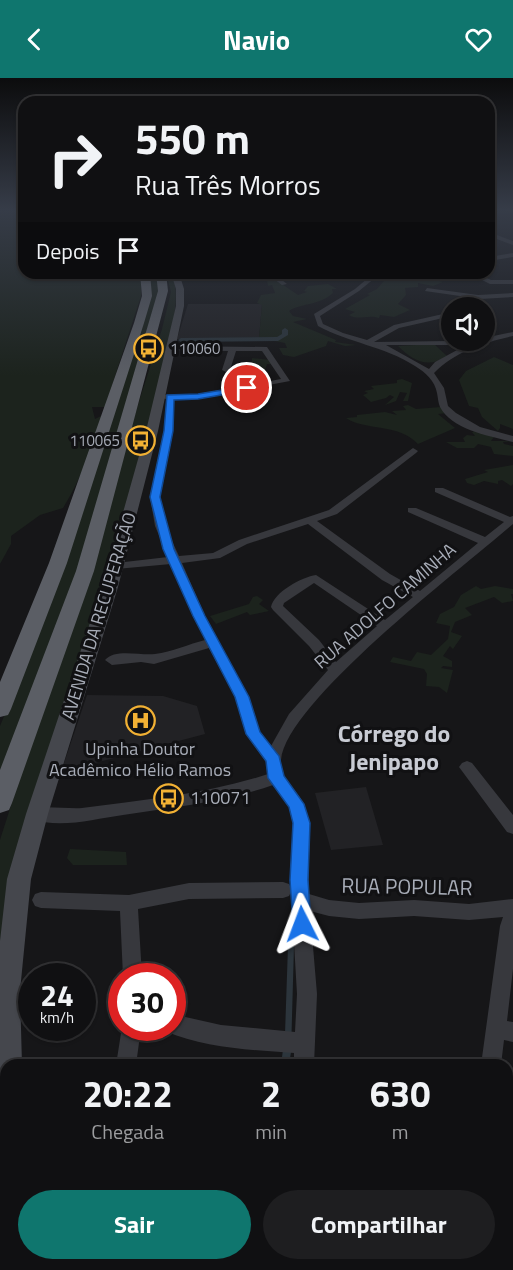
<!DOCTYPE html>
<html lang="pt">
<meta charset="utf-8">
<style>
:root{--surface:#101012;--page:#1e1e20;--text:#f1f3f6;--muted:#9c9d9f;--line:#303032;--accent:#0f766e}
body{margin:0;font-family:"Titillium Web",sans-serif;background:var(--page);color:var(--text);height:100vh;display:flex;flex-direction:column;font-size:22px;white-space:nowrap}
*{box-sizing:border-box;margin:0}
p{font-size:20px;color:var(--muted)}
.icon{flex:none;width:33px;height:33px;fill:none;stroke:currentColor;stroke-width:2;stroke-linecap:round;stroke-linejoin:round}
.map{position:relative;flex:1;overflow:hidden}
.drawer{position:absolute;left:0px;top:981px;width:513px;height:212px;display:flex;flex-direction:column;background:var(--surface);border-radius:18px 18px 0 0;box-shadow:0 2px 4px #0004,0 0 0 2px var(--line)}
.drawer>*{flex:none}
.hud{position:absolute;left:18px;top:18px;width:477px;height:183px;border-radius:18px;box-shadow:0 2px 4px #0004,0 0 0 2px var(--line);background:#101012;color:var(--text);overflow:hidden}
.buttons{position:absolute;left:441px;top:219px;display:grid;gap:12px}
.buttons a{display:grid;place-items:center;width:54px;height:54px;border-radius:50%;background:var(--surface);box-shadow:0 2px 4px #0004,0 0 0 2px var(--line);font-size:30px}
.speed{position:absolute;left:18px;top:885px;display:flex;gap:12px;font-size:30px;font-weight:700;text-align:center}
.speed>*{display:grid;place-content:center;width:78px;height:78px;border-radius:50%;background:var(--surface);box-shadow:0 2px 4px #0004,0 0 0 2px var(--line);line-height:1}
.speed small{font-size:15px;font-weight:400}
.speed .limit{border:9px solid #d22;background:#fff;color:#111}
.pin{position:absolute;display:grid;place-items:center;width:51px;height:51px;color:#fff;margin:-26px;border:3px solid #fff;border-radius:50%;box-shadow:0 2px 6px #0007}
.me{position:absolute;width:66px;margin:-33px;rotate:357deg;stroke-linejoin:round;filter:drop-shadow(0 0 4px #0008)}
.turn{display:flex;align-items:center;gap:21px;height:126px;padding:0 18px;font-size:27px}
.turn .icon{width:78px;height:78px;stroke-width:2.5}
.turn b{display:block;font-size:42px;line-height:51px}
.then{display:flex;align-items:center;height:57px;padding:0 18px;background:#0003;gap:12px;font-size:22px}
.eta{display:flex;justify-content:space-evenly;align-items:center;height:102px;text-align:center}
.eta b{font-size:36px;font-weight:700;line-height:42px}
.cta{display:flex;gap:12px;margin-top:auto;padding:12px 18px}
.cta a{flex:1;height:69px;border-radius:36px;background:var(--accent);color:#fff;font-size:24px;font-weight:700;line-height:69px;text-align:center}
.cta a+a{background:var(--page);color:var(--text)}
header{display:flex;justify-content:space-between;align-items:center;height:78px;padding:0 18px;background:var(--accent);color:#fff;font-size:27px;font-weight:700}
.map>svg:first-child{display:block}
.built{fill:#222225}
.green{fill:#1c231d}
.water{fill:#2c353c}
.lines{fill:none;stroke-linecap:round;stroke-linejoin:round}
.canal{fill:#2c353c;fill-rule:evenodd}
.minor{fill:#37383d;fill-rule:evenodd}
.secondary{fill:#45474d;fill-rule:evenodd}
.trunk{fill:#5b5e65;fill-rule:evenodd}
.route{fill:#1a73e8;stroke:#114b97;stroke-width:1.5}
.labels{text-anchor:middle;stroke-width:6;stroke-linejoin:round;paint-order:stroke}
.far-poi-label{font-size:15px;fill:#a8adb8;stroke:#111113;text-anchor:start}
.street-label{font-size:18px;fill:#a8adb8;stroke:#111113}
.poi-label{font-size:18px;fill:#a8adb8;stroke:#111113}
.near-street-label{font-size:21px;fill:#a8adb8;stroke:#111113}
.district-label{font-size:24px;font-weight:bold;fill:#c9ccd4;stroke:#111113}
</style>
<header><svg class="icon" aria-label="back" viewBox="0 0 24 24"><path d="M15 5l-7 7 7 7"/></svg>Navio<svg class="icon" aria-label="heart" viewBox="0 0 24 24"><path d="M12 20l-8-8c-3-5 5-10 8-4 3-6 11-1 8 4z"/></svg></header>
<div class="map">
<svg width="513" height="1192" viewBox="0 0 513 1192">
<rect width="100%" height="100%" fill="#161618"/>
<path class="built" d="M188,226H262L259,261H177Z
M87,617L163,618L197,628L205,656L61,694Z
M366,709L383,767L331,772L315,715Z"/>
<path class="green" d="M0,131H24V195H141V218L105,329H92L95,341L103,337C92,370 81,401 63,430L40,437L11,458V466L0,486Z
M149,195H157L160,213L77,502L0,709V648L60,502Z
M166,195H173C183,233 163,283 155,322L0,902V762L162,251L171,214Z
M259,195L270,198L298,217L307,214L304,213L308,208L328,206L337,211H332L333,215C319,228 300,225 289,233L293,238L307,241L293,244L336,262L335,264L356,267L345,268L328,263L326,268L294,279L283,277L279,270H287L285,265L259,260L262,227L257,225L261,217L275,215L272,207L268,208L267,202L251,198Z
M404,195H423L426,196L420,198L443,204L433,208L418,205V209L405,210L406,217L398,226L410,232L394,239L380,237L379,240C368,236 358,243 349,237L355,234L345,231L370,217L367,216L377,211L389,197Z
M434,266L447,278C428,291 413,283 398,268Z
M494,279L513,287V351L500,346V350L498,353L482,339L478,330L469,328L459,302L466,293Z
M252,280L271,282L273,286H267L265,292L269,297L240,295H245L248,288L252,287Z
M402,301L412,305L408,323H403L407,315L400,314L396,323L385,327L394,319L390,317L386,320L371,324L363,317L368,315L364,313L374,311L371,308L397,305V302Z
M408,327L416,331L441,329L448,335L438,336L455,350L418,366C399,345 365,353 346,340L357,339V337L385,334L397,337L392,333L406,332L403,328Z
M477,352L494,359L491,363H513L503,364L504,366L513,368V378L494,376L491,369L478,366L474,370H457L446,364H465L463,360L467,357L475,358L472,354Z
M513,387V406L511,408L502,402L498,403V406L484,403L474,407L467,405L465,401L488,394L484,392Z
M476,508L481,511L495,508L513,511V516H511L513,523L502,525L494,519L465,530L472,537L455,544L451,554L462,558L453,571L450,568L443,578L452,583V589L443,588L441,590L453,592L447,615L439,609L426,608L427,596L424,591L390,584L393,579L411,583L417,574L431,577L448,561L450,548L436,545L440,536L454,529L461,517Z
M257,518L263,522L259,526L269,533L250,537L247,534L216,546L210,538L249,526L253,519Z
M70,771L126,774L127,787H73L67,780Z"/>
<path class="water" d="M288,868H294L291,974L289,987H281L285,956Z"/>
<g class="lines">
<path class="canal" d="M285,250L288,252V257L278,263L181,264L178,262L181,260L277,259L282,256V252Z"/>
<path class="minor" d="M504,131L513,132V134L504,132Z
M489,154L513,163V167L489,158Z
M513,175V179L489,183V179Z
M266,195H273L287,206L282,207Z
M374,195H381L359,213L320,238L323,246L343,255L367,262L394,247L452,234V238L399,250L374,264L451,263L465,268L476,262H484V260L513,254V258C485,264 454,274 434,295L444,310L448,328L456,335L480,349L513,358V364C490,358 452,352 440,329C438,324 438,320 437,315C435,303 425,294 415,288C384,268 349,265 318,248L314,236L355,211ZM386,267H450L459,271L435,284L429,291Z
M468,195H476L491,202H513V206H490Z
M177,199L191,201L175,202Z
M427,210L478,217L513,215V219L480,221L472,230H465L474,220L425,213Z
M168,268L267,269L290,303L198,320L174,321L173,353L160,419L165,448L179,478L213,475L239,462L329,432L413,370L418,373L416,375L337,436L317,443L390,496L420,513L478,465L408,434V430H416L485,459L504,444L435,414V410H443L510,439L513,438V446C464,489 287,623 281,682C279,702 300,712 305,730C313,757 307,787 309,816L329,822L359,825L414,822L469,826L513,821V891L507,943L513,944V964L504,962L501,987H481L500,848L503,839L469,842L414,838L359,841L329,838L310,833L317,916L314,987H294V975C251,972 205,970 165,953L163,950H172V936L221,947L295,954L297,916L291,814L289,818L283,820L189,821L138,831L142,898H123L120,833L41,830L35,828L32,822L35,816L41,814L129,817L189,805L283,804L289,806L291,810L293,745L289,728L273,707C224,724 174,729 123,737C93,741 61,751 31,741L29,736L31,731C42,727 67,731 82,730C143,722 208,716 268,696L266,684L246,656L235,619L209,570L154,586L141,584L112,587L105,582C115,570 141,578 155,576C172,574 189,566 205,562L171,486L116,491L110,488L116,485L168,479L155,448L150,419L165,353L166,321L158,319L162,317L198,316L281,301L262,273H236L230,292L226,294L222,292L228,273L171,272L167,270ZM308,446L382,502L413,519L385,542L316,497C302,499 274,514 271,529L273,532L309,568L328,592L289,636L271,668L260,654L249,619L205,538L182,485L220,480L247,466ZM314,505L377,548L336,584L319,562L283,528L284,525Z
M467,683L472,685L513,737V756L507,754L462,693L459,689L462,685Z
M122,949L141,950L136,987H116Z
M285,1186H309V1192H285Z
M445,1186H469L468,1192H444Z"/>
<path class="secondary" d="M171,195H179L184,211V228L158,353L118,509L48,736L31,801L20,913L22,987H6V1000L0,998V863L7,801L26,736L102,509L146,353L176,228V211Z
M4,1174L6,1186H32V1192H0Z"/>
<path class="trunk" d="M140,195H150L152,218L144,245L67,485L11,631L8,637L0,639V604L49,485L134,245L142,218Z
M156,195H166L168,213L94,493L12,725L9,732L0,735V692L76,493L158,213Z"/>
</g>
<linearGradient id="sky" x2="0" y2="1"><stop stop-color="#0c0c0d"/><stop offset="0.44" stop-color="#363c48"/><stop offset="1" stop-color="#363c48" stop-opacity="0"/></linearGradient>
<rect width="513" height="298" fill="url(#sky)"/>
<path class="route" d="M247,308H250V312L198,321L174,322L173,353L160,419L174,471L205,538L249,619L260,654L279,678L284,698L304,726L310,745L308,802L311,846L309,852L302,855L296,852L293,846L290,802L293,745L289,729L268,700L266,683L246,656L235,619L193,538L163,471L150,419L164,353L167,317L198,316Z"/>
<defs>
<symbol id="bus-ring" viewBox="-11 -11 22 22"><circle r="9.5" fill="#111113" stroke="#f2b134" stroke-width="1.5"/><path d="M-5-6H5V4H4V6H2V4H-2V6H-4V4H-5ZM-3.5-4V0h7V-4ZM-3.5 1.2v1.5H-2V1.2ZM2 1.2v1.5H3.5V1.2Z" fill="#f2b134"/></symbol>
<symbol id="hospital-ring" viewBox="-11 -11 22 22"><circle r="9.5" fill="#111113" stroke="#f2b134" stroke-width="1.5"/><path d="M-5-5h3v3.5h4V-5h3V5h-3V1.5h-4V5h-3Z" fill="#f2b134"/></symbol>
</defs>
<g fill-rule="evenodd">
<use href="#bus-ring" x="132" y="254" width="33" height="33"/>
<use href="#bus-ring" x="124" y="346" width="33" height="33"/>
<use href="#hospital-ring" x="124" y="626" width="33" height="33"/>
<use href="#bus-ring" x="152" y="704" width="33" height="33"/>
</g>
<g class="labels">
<g class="far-poi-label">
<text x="170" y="276">110060</text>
<text x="120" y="368" text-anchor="end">110065</text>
</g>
<g class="street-label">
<text transform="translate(385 528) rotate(-41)" y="6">RUA ADOLFO CAMINHA</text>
<text transform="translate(99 538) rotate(-73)" y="6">AVENIDA DA RECUPERAÇÃO</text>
</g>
<g class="poi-label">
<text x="140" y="677">Upinha Doutor<tspan x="140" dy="21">Acadêmico Hélio Ramos</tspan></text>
<text x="190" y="726" text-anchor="start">110071</text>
</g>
<g class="near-street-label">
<text transform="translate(407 809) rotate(1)" y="7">RUA POPULAR</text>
</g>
<g class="district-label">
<text x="394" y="664">Córrego do<tspan x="394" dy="28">Jenipapo</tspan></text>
</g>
</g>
</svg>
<div class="buttons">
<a><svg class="icon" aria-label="sound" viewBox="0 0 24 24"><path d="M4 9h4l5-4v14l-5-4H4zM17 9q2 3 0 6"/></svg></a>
</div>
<div class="speed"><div>24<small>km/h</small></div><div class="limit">30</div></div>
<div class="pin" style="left:247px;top:310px;background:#d93025"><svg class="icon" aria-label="arrive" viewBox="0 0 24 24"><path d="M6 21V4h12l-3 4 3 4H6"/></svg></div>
<svg class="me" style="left:302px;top:846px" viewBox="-20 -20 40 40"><path d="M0-17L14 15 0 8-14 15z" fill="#1a73e8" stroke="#fff" stroke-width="4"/></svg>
<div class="hud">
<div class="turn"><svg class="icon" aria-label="right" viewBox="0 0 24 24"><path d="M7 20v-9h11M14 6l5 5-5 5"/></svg><div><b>550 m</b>Rua Três Morros</div></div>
<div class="then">Depois<svg class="icon" aria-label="arrive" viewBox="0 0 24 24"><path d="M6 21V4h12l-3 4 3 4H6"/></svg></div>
</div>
<section class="drawer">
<div class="eta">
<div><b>20:22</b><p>Chegada</p></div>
<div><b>2</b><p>min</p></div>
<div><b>630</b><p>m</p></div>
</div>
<div class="cta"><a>Sair</a><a>Compartilhar</a></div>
</section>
</div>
